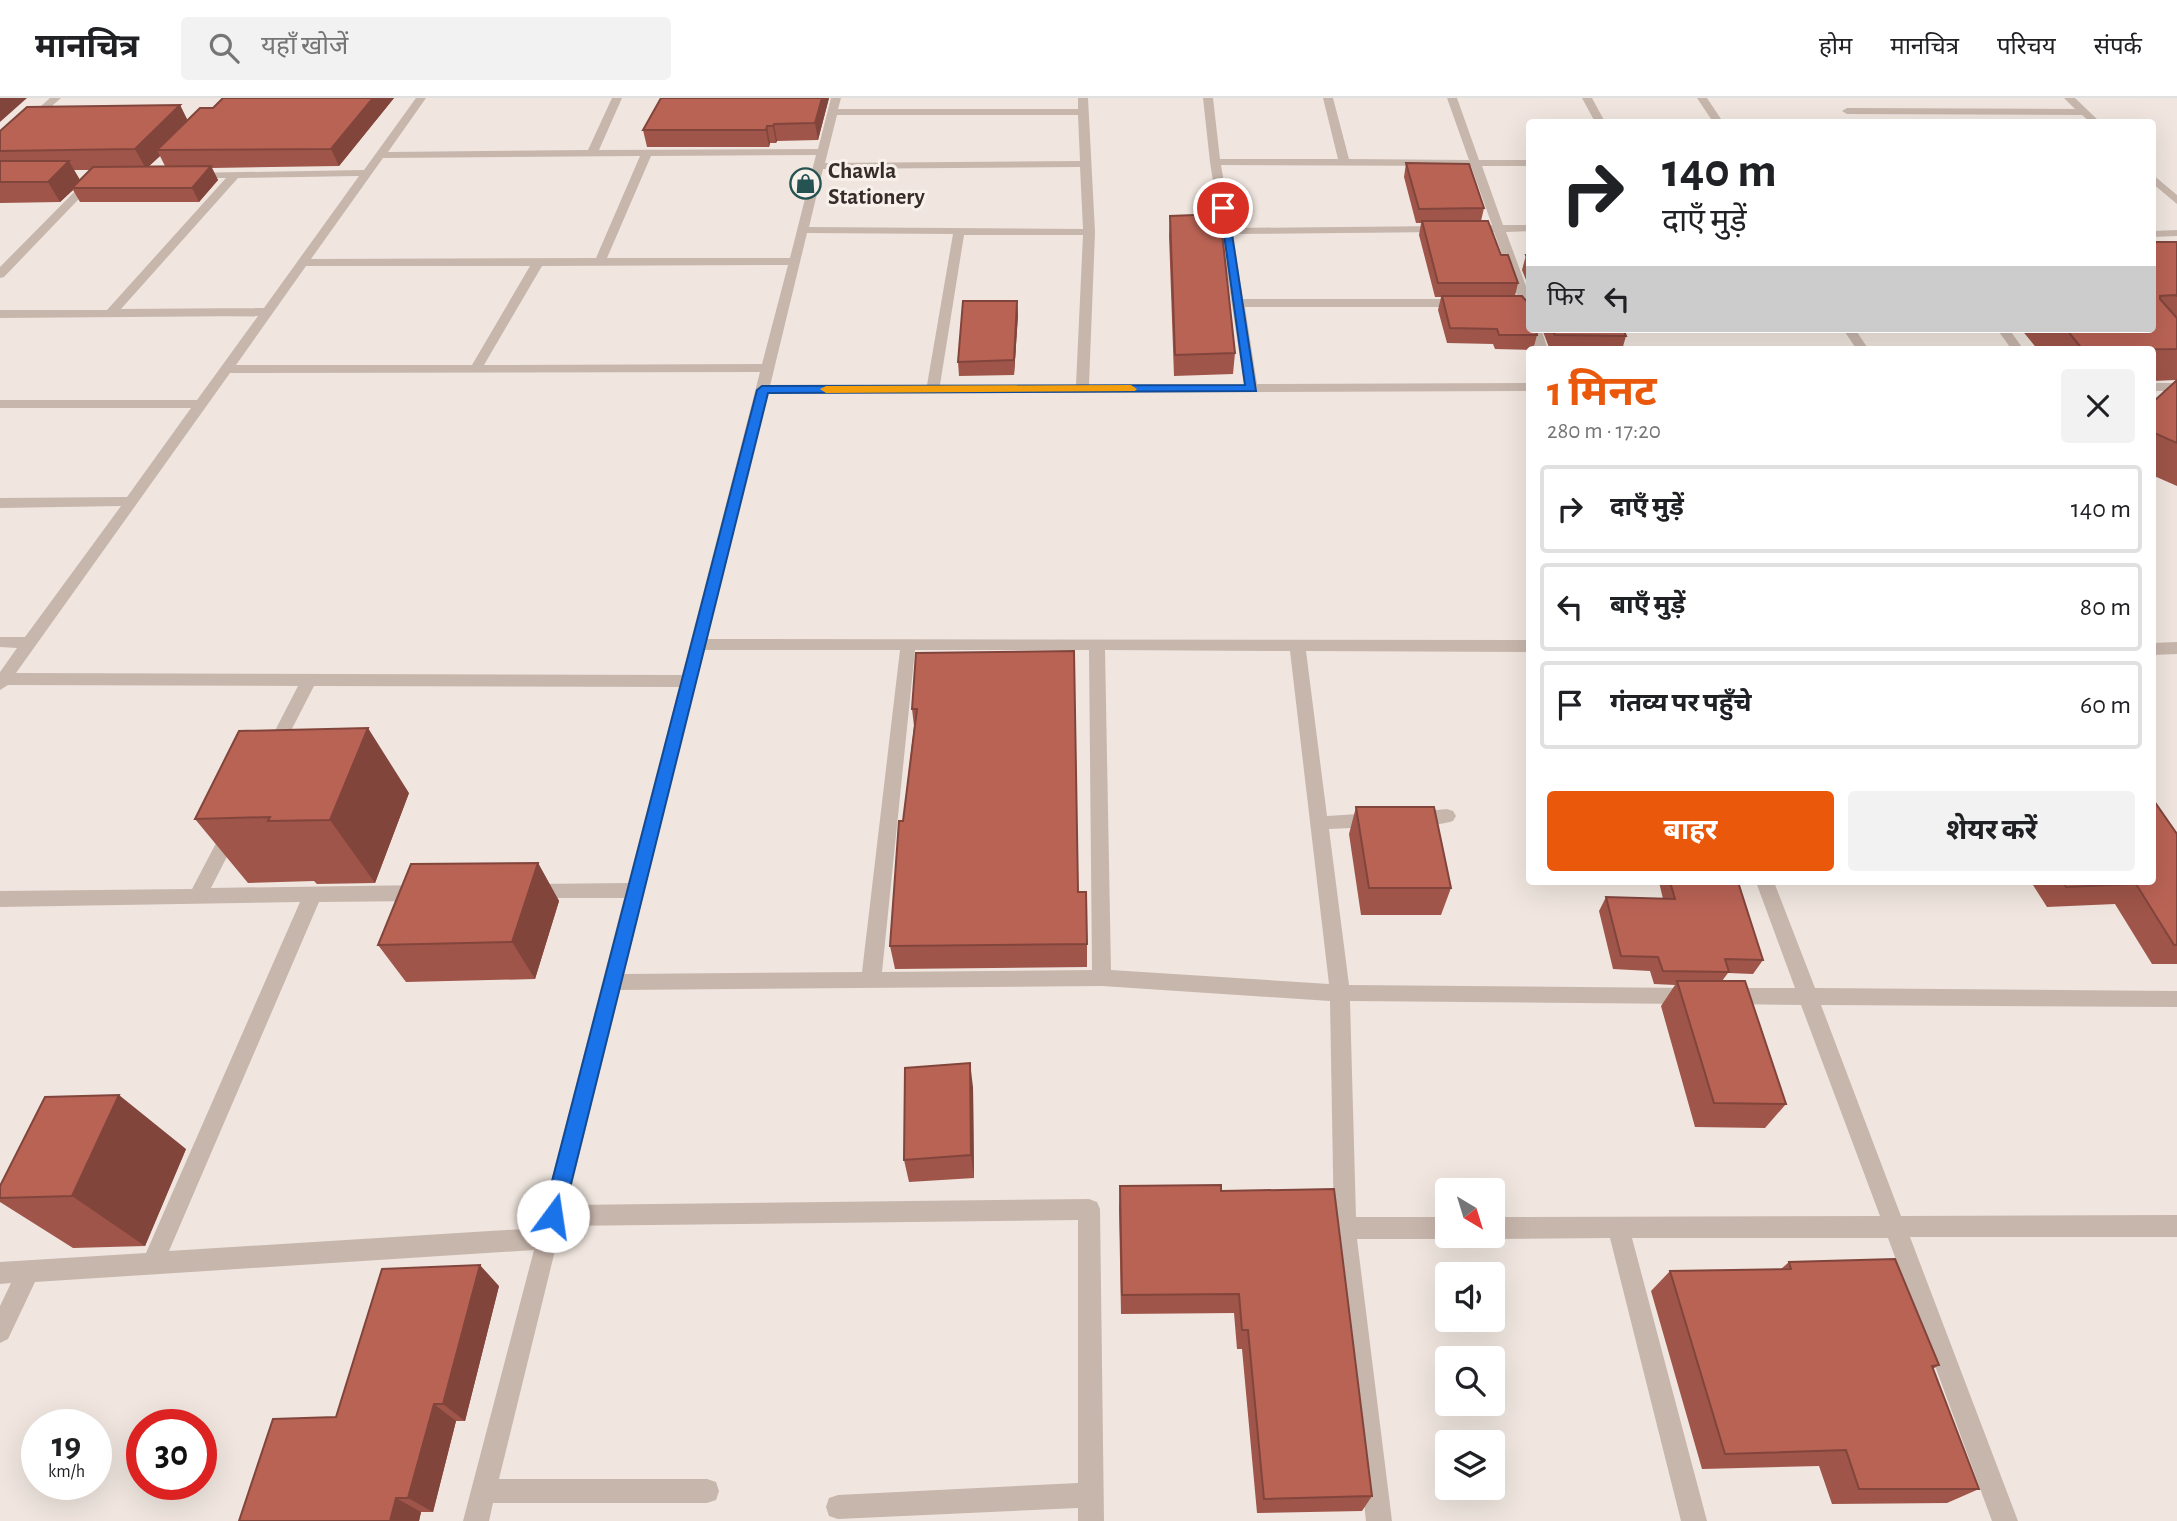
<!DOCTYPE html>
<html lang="hi">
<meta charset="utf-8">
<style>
:root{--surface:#fff;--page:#f2f2f2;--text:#202124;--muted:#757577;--line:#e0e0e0;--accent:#ea580c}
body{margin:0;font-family:"Alegreya Sans","Noto Sans Devanagari",sans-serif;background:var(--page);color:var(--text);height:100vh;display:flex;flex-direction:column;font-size:26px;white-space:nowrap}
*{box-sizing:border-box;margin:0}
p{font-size:23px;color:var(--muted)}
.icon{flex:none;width:38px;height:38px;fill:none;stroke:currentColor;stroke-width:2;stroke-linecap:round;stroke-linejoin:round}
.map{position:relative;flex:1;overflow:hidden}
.side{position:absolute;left:1526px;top:248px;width:630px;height:539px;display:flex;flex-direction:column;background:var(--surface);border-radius:7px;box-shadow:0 7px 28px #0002}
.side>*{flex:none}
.top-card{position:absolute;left:1526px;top:21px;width:630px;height:214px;border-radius:7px;box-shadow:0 7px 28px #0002;background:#fff;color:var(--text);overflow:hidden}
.needle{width:46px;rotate:142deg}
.tools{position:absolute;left:1435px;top:1080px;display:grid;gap:14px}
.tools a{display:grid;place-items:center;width:70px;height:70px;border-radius:7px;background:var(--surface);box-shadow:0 7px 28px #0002;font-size:35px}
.speed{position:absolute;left:21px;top:1311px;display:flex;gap:14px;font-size:35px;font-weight:700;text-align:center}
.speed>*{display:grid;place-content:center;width:91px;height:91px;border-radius:50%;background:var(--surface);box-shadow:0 7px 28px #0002;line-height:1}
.speed small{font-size:18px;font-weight:400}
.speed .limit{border:10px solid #d22;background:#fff;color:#111}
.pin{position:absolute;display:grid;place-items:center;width:60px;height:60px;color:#fff;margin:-30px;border:4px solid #fff;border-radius:50%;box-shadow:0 2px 7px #0007}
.me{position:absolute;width:77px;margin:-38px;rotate:14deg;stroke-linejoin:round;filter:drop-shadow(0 0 5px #0008)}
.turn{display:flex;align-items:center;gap:24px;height:147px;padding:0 21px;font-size:32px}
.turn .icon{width:91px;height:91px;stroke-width:2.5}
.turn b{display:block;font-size:49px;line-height:60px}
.then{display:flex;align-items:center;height:66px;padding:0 21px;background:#0003;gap:14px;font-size:26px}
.round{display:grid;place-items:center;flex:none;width:74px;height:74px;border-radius:7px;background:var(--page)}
.summary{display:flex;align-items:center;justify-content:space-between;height:119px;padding:0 21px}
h1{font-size:42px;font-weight:700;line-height:52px;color:var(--accent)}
.cta{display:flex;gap:14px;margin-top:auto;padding:14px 21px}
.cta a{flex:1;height:80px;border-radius:7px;background:var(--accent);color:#fff;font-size:28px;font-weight:700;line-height:80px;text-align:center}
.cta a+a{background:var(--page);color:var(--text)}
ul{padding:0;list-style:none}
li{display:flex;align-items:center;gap:21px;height:88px;margin:0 14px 10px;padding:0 7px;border:4px solid var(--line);border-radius:7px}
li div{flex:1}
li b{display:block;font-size:26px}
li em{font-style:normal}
header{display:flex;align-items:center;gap:42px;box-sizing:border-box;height:98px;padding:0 35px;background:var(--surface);border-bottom:2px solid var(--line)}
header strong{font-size:33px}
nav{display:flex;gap:38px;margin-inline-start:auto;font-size:24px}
.search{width:490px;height:63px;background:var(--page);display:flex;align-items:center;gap:18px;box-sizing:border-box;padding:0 24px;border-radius:7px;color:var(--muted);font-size:26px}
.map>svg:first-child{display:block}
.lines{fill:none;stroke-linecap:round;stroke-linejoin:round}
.minor{fill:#c7b6ac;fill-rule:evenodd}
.wall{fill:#9f5549;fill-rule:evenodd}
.shaded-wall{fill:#82453c}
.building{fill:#b96355;stroke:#82453c;stroke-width:2}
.route{fill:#1a73e8;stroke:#114b97;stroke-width:2}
.slow{fill:#f59e0b}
.labels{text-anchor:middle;stroke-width:6;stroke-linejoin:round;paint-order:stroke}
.far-poi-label{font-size:23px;font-weight:bold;fill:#362d2a;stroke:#f8f1eb;text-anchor:start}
</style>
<header>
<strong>मानचित्र</strong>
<div class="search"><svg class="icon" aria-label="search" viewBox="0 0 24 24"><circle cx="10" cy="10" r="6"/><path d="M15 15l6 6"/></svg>यहाँ खोजें</div>
<nav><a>होम</a><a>मानचित्र</a><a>परिचय</a><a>संपर्क</a></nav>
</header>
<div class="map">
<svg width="2177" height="1423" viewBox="0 0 2177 1423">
<rect width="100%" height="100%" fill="#f0e6df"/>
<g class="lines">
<path class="minor" d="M50,0H61L0,54V45Z
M416,0H426L388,54L588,52L612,0H622L599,52L818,51L831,0H841L838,11H1078V0H1088L1095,134L1089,287L1244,286L1210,64L1203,0H1213L1220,61H1338L1323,0H1333L1349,61L1469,62L1447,0H1457L1479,62H1530V68H1482L1503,127H1530V133L1506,134L1530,199V221L1524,217L1494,134H1470L1464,131L1470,128L1492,127L1471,68L1221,67L1232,130L1442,128L1448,131L1442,134L1233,136L1243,201H1463L1469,205L1463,209H1245L1257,286L1530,285V293L768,296L707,541L1530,542V554L1306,553L1327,718L1374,715L1380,717L1383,722L1380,727L1374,729L1329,731L1349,887L1691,890L1698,892L1701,898L1698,904L1691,906L1350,903L1356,1119H1447V1138H1455L1447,1141H1357L1392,1423H1366L1334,1130L1330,903L1102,888L620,892L567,1107L1089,1101L1097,1104L1100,1111L1104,1423H1078V1410L838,1421L829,1418L826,1409L829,1400L838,1397L1078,1385V1122L561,1128L499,1381H707L716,1384L719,1393L716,1402L707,1405H493L489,1423H463L534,1152L35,1184L8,1241L0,1245V1208L11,1185L0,1186V1164L146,1155L300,804L0,809V793L192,791L225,728H237L240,733L211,790L423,787L430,790L432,795L430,800L423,803L319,804L169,1153L539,1130L624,800H532L526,798L523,793L526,788L532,786L628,785L679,589L314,588L279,656L273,658L265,652L298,588L8,587L0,592V574L17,550L0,549V539H25L121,408L0,410V400L127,399L191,310H0V302H197L258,218L0,220V212H107L226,80H192L188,79V75L364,72ZM837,17H1078L1080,63L825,65ZM816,57L790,160H607L651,58ZM640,58L596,160L311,161L383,60ZM1080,69L1083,131L809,129L823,71ZM359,78L264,210L121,211L238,80ZM807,135L953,136L927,287L770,288ZM964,137H1083L1076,287H940ZM788,167L762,266L484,267L542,168ZM306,168H530L472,267H236ZM760,274L682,577L16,575L230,275ZM704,552H900L862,874L624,876ZM915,552H1089L1092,872L882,874ZM1105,552L1290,553L1329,886L1111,872Z
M1582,0H1592L1605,24H1595Z
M1697,0H1707L1723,24H1713Z
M2064,0H2075L2100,24H2090L2082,17L1847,16L1842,13L1847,10L2075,11Z
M2152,76L2177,97V106L2152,85Z
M89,79L98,81L4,179L0,180V169Z
M2177,132V138L2152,139V133Z
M1529,231H1541L1548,252H1536Z
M1843,231H1855L1869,252H1857Z
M1997,231H2009L2024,252H2012Z
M2152,285H2177V293H2152Z
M2177,544V556L2152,557V545Z
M1447,711L1453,713L1456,718L1453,723C1440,727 1419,729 1406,725L1403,720L1406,715Z
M1756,784H1774L1815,890L2177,893V909L1821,907L1901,1118L2177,1117V1139H1910L2018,1423H1992L1888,1140H1632L1707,1423H1681L1610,1140L1493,1141L1485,1138H1493V1119L1880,1118L1801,907L1729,906L1722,904L1719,898L1722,892L1729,890H1795Z"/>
</g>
<path class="wall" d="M394,0L339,68L212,70L218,82L199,104H80L73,92L60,104L0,105V33L180,7L187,22L213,10ZM160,58L165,68H149ZM74,72H90L80,82Z
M661,0H829L818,42L777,43L776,45H770L769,49H647L643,32Z
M1406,65L1484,110L1481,123L1518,185L1515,198L1530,231L1537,237L1533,252L1495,251L1493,246L1447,245L1438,212L1441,199H1435L1419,137L1421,125H1416L1404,79Z
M1170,118L1235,255L1233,276L1174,278L1169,138Z
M2152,144H2177V388L2152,377V305L2176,282L2152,283V252H2038L2021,231H2152Z
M1526,157H1530V192L1522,172Z
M1017,203L1018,217L1014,277L959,278L958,264Z
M1542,231H1623L1626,238L1622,252H1550Z
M916,555L1078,794L1087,846V869L895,871L890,848L903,723L914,628L912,611Z
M409,695L375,785L317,786L314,783L248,785L195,721Z
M1356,709L1451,790L1441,817H1361L1349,736Z
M2177,736V866H2152L2115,806L2047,809L2031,784H2152Z
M538,765L559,803L535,881L406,884L378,847Z
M1659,784H1738L1763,862L1753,876L1728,875L1722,883L1786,1006L1765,1030L1695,1029L1661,908L1675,887L1654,886L1650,873L1613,871L1599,813L1606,799L1663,801Z
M973,989L974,1080L909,1084L904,1062Z
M186,1051L145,1148L73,1150L0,1104V1088Z
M1120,1088L1221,1093L1372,1398L1362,1413L1257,1415L1242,1251H1237L1234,1215L1121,1216L1119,1110Z
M1789,1164L1939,1267L1933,1271L1979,1391L1947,1405L1832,1406L1819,1368L1702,1371L1651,1193L1670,1173L1781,1171Z
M499,1188L465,1323H456L433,1414H421L419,1423H239L336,1319Z"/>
<path class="shaded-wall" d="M0,0H27L0,24Z
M373,0H394L339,68L331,51Z
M822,0H829L818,42L815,25Z
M180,7L190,27L157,52L160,58L146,71L135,51Z
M774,26L777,43L776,45L773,28Z
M767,28L770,45L769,49L766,32Z
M69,63L81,84L72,90L73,92L60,104L48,84Z
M211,68L218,82L199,104L192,90Z
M1017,203L1018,217L1014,277V262Z
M368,630L409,695L375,785L330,722Z
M538,765L559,803L535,881L512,844Z
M970,965L973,989L974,1080L971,1057Z
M119,997L186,1051L145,1148L72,1098Z
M480,1167L499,1188L465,1323L443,1306Z
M434,1306L456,1323L433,1414L408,1400Z
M396,1400L421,1414L419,1423H390Z"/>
<path class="building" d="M223,0H373L331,51L157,52L200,10H213Z
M661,0H822L815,25L774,26L773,28H767L766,32H643Z
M180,7L135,51L0,53V33L27,9Z
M0,63H69L48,84H0Z
M1406,65L1469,66L1484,110L1419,111Z
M211,68L192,90H72L93,69Z
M1220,116L1235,255L1175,257L1170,118Z
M1422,123H1488L1501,157H1508L1518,185H1438Z
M2152,144H2177V198L2175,197L2160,198V201L2177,220V251L2083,252L2066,231H2152Z
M1526,157H1530V167Z
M1442,198H1522L1528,205H1530V231H1536L1537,237H1499L1497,231L1450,230Z
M963,203H1017L1014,262L958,264Z
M1552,231H1623L1626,238L1555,237Z
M2177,282V345L2152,334V305Z
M1074,553L1078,794H1086L1087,846L890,848L899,723H903L917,611H912L916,555Z
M368,630L330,722L268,723L270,719L195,721L239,633Z
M2152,700L2177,736V847H2174L2136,786L2066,789L2063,784H2152Z
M1356,709H1434L1451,790H1369Z
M538,765L512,844L378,847L411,766Z
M1670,784H1738L1763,862L1725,861L1729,874L1663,873L1658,859L1621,858L1606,799L1675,801Z
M1677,883H1745L1786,1006L1714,1005Z
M970,965L971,1057L904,1062L905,970Z
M119,997L72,1098L0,1100V1088L45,999Z
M1221,1087V1093L1334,1091L1372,1398L1264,1401L1248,1232H1242L1239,1196L1122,1197L1120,1088Z
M1895,1161L1939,1267L1932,1268L1979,1391H1859L1846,1352L1725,1356L1670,1173L1791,1171L1789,1164Z
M480,1167L443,1306H434L408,1400H396L390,1423H239L273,1321L336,1319L382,1171Z"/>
<path class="route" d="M1220,108L1228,110L1256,293L768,295L563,1118L560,1125L553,1128L546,1125L543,1118L757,292L762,288L1245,287Z"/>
<path class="slow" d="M1131,287L1137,291L1135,293L826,295L820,291L826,288Z"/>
<defs>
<symbol id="shop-ring" viewBox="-11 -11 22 22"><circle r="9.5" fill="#f8f1eb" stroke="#245352" stroke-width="1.5"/><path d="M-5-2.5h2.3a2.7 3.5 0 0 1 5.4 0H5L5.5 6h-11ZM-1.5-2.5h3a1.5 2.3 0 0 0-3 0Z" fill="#245352"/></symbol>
</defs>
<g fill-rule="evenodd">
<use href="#shop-ring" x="788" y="68" width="35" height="35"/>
</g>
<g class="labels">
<g class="far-poi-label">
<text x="828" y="80">Chawla<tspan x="828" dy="26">Stationery</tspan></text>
</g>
</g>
</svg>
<div class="tools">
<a><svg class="needle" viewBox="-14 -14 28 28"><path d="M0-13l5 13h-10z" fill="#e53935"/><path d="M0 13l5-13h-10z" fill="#757577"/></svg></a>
<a><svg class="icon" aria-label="sound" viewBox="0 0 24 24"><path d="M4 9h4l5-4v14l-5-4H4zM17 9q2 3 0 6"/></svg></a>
<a><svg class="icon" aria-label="search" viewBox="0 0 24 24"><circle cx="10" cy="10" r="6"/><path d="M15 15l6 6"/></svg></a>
<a><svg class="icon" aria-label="layers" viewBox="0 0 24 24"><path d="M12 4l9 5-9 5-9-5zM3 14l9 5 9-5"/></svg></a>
</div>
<div class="speed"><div>19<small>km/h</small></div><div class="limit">30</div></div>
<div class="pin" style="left:1223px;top:110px;background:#d93025"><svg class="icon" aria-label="arrive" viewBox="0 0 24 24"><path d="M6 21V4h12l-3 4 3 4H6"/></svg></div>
<svg class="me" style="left:553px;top:1118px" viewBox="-20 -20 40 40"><circle r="19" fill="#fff"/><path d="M0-13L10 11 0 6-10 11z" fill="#1a73e8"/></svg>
<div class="top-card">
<div class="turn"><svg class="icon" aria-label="right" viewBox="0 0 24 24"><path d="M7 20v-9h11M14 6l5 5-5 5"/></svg><div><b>140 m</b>दाएँ मुड़ें</div></div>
<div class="then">फिर<svg class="icon" aria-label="left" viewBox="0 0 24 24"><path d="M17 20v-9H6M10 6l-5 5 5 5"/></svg></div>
</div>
<section class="side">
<div class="summary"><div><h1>1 मिनट</h1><p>280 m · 17:20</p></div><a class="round"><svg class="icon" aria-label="close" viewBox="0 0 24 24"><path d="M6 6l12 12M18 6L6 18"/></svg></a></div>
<ul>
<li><svg class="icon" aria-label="right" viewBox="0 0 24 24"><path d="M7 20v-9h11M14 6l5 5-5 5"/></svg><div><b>दाएँ मुड़ें</b></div><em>140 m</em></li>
<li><svg class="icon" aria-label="left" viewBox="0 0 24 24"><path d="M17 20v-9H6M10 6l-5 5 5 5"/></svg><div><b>बाएँ मुड़ें</b></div><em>80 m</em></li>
<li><svg class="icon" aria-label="arrive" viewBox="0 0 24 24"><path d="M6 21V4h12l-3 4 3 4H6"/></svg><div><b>गंतव्य पर पहुँचे</b></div><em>60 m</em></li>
</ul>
<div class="cta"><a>बाहर</a><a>शेयर करें</a></div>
</section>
</div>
